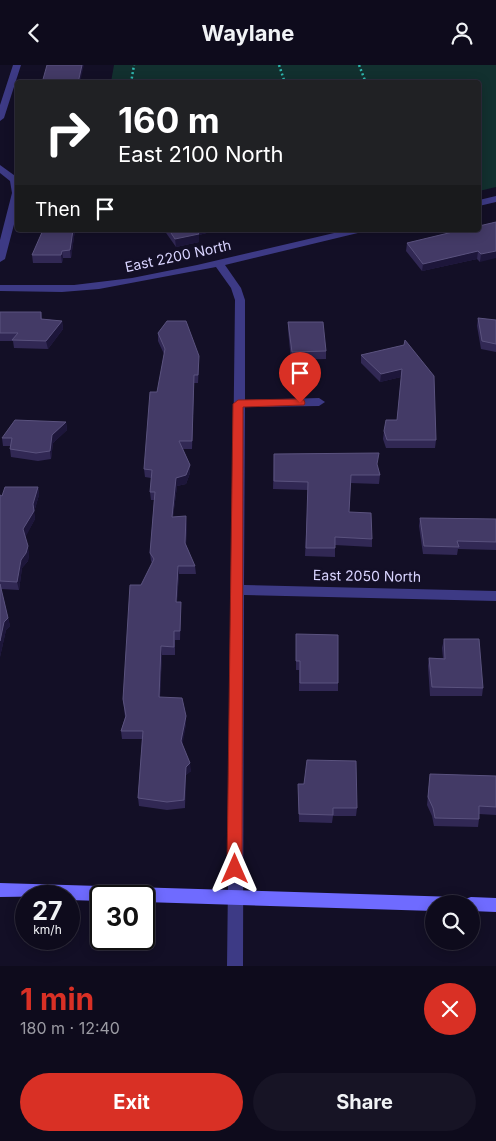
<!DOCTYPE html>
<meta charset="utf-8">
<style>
:root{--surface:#0e0b1c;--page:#171425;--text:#f1f3f6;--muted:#9b9ba3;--line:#2e2b3b;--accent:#d93025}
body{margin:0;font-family:Inter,sans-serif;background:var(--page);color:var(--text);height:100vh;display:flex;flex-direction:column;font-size:19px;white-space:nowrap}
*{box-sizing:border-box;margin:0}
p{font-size:16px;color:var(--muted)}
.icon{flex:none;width:28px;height:28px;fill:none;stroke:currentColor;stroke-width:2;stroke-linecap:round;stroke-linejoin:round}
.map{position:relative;height:901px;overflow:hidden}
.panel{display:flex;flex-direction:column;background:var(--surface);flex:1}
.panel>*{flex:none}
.hud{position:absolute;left:15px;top:15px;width:466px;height:152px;border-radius:5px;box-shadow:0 2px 12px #0003,0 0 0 1px var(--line);background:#202124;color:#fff;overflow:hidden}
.buttons{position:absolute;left:425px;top:830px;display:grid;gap:10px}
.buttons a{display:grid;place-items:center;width:55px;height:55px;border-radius:50%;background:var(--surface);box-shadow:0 2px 12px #0003,0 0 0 1px var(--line);font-size:25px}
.speed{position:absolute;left:15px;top:820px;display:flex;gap:10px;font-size:25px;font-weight:700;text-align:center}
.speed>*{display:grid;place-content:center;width:65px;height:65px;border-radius:50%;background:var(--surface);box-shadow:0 2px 12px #0003,0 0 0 1px var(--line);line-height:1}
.speed small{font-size:12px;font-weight:400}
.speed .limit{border:2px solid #111;border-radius:8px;background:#fff;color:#111}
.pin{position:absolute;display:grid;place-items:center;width:42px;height:42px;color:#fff;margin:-51px -21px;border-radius:50% 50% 50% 0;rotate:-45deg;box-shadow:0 0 5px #0007}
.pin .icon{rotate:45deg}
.me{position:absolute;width:55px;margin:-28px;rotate:0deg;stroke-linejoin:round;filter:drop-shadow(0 0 4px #0008)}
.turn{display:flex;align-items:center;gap:18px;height:105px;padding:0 20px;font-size:22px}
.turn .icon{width:65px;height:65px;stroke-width:2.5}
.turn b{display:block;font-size:35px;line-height:42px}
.then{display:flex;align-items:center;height:48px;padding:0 20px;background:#0003;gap:10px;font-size:19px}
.round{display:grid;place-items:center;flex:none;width:52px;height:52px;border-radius:26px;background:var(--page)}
.head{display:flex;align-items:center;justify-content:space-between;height:85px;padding:0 20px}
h1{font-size:30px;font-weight:700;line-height:38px;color:var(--accent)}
.primary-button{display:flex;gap:10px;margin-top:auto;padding:10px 20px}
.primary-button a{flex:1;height:58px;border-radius:30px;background:var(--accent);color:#fff;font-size:20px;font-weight:700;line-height:58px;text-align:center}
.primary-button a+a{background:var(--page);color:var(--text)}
header{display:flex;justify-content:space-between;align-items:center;height:65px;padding:0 20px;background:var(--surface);font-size:22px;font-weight:700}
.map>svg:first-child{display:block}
.green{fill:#12302f}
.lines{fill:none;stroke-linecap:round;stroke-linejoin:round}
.path{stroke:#2fb8b0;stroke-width:2.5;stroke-dasharray:2 2.5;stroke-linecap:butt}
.minor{fill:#3d3a85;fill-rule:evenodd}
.secondary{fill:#6f6bff;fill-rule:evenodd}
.wall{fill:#312854}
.shaded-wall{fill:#1d163a}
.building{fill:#433a66;stroke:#5a527e}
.route{fill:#d93025;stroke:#8d1f18}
.labels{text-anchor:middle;stroke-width:4.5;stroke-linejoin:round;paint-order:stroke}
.street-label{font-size:14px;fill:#d9d4ff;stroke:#130f26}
</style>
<header><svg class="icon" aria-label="back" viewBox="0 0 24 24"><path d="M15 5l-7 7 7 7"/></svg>Waylane<svg class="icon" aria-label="person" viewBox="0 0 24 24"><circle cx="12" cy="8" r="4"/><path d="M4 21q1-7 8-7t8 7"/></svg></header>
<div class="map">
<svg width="496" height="901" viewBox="0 0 496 901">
<rect width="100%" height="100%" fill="#130f26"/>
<path class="green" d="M114,0H496V122L479,126V18L111,17Z"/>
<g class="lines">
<path class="path" d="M279,0L285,18
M359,0L366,18
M131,18L134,0"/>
<path class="minor" d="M13,0H21L4,53L0,56V40Z
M0,100L18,113V144L5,194L0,197V175L12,128L10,116L0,108Z
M496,131V137L479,141V135Z
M347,165H364L362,167L225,200L241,223L245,235V335L319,333L325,337L319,341L245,342L244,520L496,526V536L244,530L243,901H227L235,235L231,223L216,202L99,224L62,227L0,226V220H74L132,213L197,200Z"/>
<path class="secondary" d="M0,818L457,832L463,834L464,836L465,834L471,832L496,833V847L471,846V839H434V846L144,837V831H101V836L69,835V831L0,832Z"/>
</g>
<path class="wall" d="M496,157L480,197L477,194L422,206L406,186L407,178Z
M75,165L71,193H63L62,198H33L32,190Z
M164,165H218L199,170V177L176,182Z
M0,247H41L42,254L62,256L63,264L48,284L14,283L13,276H0Z
M478,253L496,255V287L481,284L477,261Z
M288,257L326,286V294L291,295L288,265Z
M158,268L199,299L198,318H194L192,384H183L190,400V408L186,419L177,421L173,452L187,459L186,480L195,501L196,509H179L177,537H181L180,575H175V590H162L160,632L186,651V659L182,679L191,706L186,710L185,743L167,745L139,741L138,733L142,674H122L121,666L125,652L123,634L141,520L152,498L151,496L150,488L154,435H151L150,427L151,413L145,412L144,404L164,289L158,276Z
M404,280L436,375L435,383H386L383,374L384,366L397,355L401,312L380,317L361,298V290Z
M66,357L67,365L53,378L51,394L38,396L11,392L10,384V381H3L2,373Z
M274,389L377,400L380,410L379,419L350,418L349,447L372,474V482L335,480V492L305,491L308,425L273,424Z
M38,422L39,430L34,447L35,454L25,472L29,489L28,496L22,503L19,525L1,524L10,561L6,565L0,592V430L2,431Z
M420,453L496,454V485L458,484L457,490L423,489L419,461Z
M296,569L338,618V626H299V605H296Z
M444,574L483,623L482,631H430L428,601L429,593H443L442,583Z
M430,709L496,711V750L479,749V754L478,762L434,761L432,751L427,740Z
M298,719H304L357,743L356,751H333L332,758L299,757Z"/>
<path class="shaded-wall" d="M82,0H84L80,18H78Z
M73,165H75L71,193L70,185Z
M195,165H218L199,170V177L176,182L175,174Z
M62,186L63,193L62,198L61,190Z
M478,186L477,194L422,206L423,199Z
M496,186V193L480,197L481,189Z
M62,256L63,264L48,284L46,276Z
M402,304L401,312L380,317L381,309Z
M194,310V318L192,384V376Z
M66,357L67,365L53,378L51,394L50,386L52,370Z
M190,400V408L186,419L177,421L172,460V452L176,413Z
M38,422L39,430L34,447L33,439Z
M34,446L35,454L25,473L23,464Z
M186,451L187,459L185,486V478Z
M28,481L29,489L28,496L22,503L19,525L17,517L21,495Z
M178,501L179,509L176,546V537Z
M8,553L10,561L6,565L0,592V576L4,557Z
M161,581L162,590L159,641V632Z
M186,651V659L182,684L181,676Z
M190,698L191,706L186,710L185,743L186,702Z"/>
<path class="building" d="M47,0H82L78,18H42Z
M496,157V186L481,189L478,186L423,199L407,178L461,165H479V161Z
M43,165H73L70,185L62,186L61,190H32Z
M169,165H196L199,169L175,174Z
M0,247H41V254L62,256L46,276L12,275L18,268H0Z
M478,253L496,255V279L482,276Z
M167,256H186L199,291L198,310H194L192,376H179L190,400L186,410L176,413L172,452L186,451L185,478L195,501H178L176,537H181L180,566H174V582L161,581L159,632L182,633L186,651L181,676L190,698L186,702L184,735L167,737L138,733L143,666H121L126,651L123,634L130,520H141L154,494L150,488L155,427H150L152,405L144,404L150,327H157L165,284L158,268Z
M288,257H323L326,286L292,287Z
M405,275L434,311L436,375H387L384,366L386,355H397L402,304L381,309L361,290L404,280Z
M15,355L66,357L52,370L50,386L36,388L10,384L12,373H2Z
M379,388L377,399L380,410H351L349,447L371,448L372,474L335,472V483H306L308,417L274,416V389Z
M5,422H38L33,439L34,446L23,464L28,481L26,488L21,495L17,517L0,516V430L2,431Z
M420,453L496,454V477L457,476L459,482L424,481Z
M0,519L8,553L4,557L0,576Z
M296,569L338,570V618H300V596H296Z
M444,574H479L483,623L432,622L429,593L445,594Z
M307,695L356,696L357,743H333V750L299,749L298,719H304Z
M430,709L496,711V742L479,741V754L435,753L433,743L428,732Z"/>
<path class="route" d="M300,334L304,335L305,338L304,340L243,342L242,804L240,808L235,810L229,808L227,804L233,339L238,335Z"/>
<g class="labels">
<g class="street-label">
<text transform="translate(178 191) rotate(-12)" y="5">East 2200 North</text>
<text transform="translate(367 511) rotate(1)" y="5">East 2050 North</text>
</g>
</g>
</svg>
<div class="buttons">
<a><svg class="icon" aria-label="search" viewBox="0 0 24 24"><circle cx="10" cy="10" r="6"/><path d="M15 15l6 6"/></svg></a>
</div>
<div class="speed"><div>27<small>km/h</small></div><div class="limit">30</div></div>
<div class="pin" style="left:300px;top:338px;background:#d93025"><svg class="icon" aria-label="arrive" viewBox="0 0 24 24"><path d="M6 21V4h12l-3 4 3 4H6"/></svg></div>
<svg class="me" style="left:235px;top:804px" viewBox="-20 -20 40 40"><path d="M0-17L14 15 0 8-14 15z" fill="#d93025" stroke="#fff" stroke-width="4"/></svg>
<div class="hud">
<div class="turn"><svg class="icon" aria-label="right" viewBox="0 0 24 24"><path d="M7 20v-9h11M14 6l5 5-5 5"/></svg><div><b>160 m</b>East 2100 North</div></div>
<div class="then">Then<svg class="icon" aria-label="arrive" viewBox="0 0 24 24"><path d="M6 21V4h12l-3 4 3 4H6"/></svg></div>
</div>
</div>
<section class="panel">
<div class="head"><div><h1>1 min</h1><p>180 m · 12:40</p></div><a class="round" style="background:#d93025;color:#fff"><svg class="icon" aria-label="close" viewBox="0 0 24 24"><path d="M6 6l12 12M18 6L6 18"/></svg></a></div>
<div class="primary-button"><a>Exit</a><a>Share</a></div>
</section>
